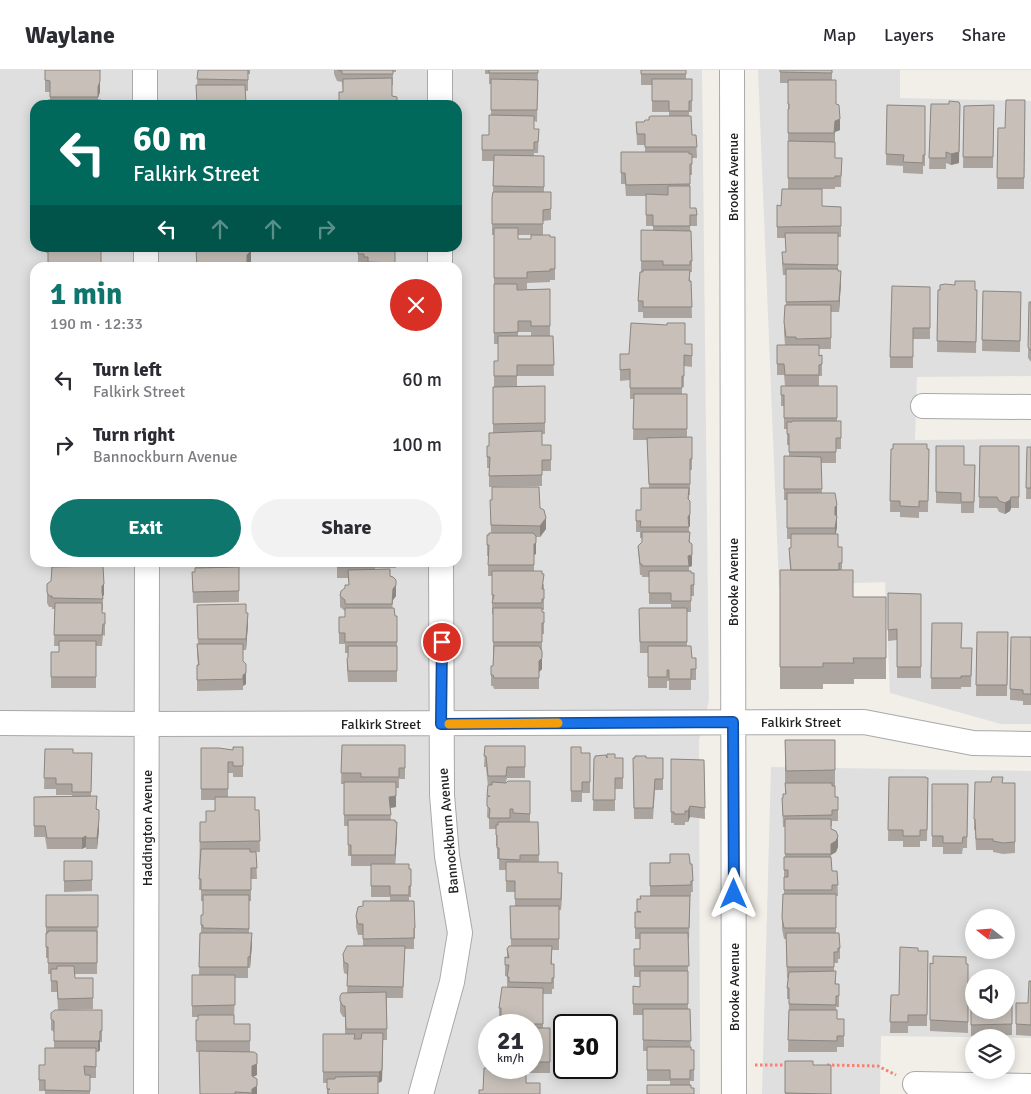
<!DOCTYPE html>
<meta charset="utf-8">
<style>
:root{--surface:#fff;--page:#f2f2f3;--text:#2b2b33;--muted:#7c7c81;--line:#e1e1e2;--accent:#0f766e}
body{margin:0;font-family:Signika,sans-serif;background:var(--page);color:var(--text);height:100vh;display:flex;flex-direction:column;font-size:19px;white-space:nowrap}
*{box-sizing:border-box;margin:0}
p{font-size:16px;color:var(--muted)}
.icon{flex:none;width:28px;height:28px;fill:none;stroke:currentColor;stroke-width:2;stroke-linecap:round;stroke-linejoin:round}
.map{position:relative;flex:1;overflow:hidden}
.details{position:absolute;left:30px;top:192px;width:432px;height:305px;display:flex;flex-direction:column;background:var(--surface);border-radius:15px;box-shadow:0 2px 12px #0003}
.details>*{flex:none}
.hud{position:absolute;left:30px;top:30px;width:432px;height:152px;border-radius:15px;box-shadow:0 2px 12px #0003;background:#00695c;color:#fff;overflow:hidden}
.needle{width:32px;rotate:287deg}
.fabs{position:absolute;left:965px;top:839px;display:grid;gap:10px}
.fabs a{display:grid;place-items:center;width:50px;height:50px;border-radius:50%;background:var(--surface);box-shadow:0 2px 12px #0003;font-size:25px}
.speed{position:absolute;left:478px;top:944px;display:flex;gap:10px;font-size:25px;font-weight:700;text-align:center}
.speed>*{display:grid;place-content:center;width:65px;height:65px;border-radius:50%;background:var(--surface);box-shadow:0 2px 12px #0003;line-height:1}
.speed small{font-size:12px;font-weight:400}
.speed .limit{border:2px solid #111;border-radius:8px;background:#fff;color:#111}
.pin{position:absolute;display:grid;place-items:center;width:42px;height:42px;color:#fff;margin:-21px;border:2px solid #fff;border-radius:50%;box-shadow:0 1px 5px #0007}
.me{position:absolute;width:55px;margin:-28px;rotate:0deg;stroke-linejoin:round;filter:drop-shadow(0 0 4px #0008)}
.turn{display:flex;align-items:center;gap:18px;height:105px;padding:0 20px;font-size:22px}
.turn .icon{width:65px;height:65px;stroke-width:2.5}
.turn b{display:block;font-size:35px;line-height:42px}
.lanes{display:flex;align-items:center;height:48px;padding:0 20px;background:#0003;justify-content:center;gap:25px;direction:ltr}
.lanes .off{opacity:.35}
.round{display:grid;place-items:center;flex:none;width:52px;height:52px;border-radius:26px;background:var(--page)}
.head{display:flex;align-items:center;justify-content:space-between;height:85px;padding:0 20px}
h1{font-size:30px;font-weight:700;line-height:38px;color:var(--accent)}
.action{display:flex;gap:10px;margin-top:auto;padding:10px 20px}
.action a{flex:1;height:58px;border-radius:30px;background:var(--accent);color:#fff;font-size:20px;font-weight:700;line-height:58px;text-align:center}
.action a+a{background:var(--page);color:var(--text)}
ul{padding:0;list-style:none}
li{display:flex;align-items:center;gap:15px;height:65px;padding:0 20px}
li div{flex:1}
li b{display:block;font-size:19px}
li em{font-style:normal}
header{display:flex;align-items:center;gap:30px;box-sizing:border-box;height:70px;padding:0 25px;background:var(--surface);border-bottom:1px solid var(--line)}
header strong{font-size:24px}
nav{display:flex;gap:28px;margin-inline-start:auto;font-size:18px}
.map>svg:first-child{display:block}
.residential{fill:#e0dfdf;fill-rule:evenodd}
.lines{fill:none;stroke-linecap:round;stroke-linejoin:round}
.minor-casing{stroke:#a9a9a9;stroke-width:26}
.path{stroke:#fa8072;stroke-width:3;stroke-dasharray:2.5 2.5;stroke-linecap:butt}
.minor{stroke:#fff;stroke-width:24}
.wall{fill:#aba49e;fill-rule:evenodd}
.shaded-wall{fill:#8b8681}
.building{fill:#c7bfb8;stroke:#8b8681}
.route-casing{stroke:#114b97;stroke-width:12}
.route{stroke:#1a73e8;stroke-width:9}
.slow{stroke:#f59e0b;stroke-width:9}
.labels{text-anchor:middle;stroke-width:4;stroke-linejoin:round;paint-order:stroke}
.street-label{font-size:14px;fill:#222;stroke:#fff}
</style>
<header>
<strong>Waylane</strong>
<nav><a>Map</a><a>Layers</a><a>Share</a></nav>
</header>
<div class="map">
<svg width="1031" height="1024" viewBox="0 0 1031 1024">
<rect width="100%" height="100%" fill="#f2efe9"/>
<path class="residential" d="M0,0H702L709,631L699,670L700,1024H0ZM35,35H458V178H35ZM35,198H458V492H35ZM489,955H531V998H489ZM564,955H606V998H564Z
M758,0H900V28L1031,31V306L917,307L915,370L1031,369V654H1001L890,623L885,512L779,516Z
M771,697L1031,701V968L881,966L880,1024H762ZM974,848H1006V880H974ZM974,908H1006V940H974Z"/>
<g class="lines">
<defs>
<path id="minor" d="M145,0V35
M440,0V35
M732,0L734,1024
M146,178V198
M440,178V198
M923,336L1031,337
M0,653L147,654L864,652L973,673L1031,674
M915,1014L1031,1016
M146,1024L147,492
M421,1024L452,912L460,863L447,786L442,725L441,492"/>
</defs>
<use href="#minor" class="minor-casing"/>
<path class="path" d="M755,995H788
M827,995L878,996L896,1005"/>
<use href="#minor" class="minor"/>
</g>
<path class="wall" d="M45,0H101L100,1V22L98,27V30H50V22H45Z
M198,0H250V4H248V21L197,15Z
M334,0H396V2H393V15L343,22L342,12L337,11L334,4Z
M485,0H538L537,52L534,51V59H539L538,83H534V86H544V122H551V150L543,151V165L550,167H555V210H550V212L527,213V219L517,220L550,219V266H553L554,306H517V317L545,316V364H542V375H551V401H542V416L489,417V398H487V376H489L493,363V317H494V291H498V274H494V165H492V139L493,122L494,91H482V65H489L491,45V14H489V4H485ZM518,165H531V169H518ZM518,262H531V266H518Z
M641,0H686V9H692V42H689V46L692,65H696L697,88H692V105H690V138L697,145V156H690L692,191V202H690V211H691L692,248H643V242H638V231L643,202H641V160L653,161V156H646V126H626L625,114H621V82H645V75H637L636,52H644L649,50L669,46V42H652V15H641Z
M780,0L832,3V10L836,34L840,60L835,62V88H842L841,117H835V119H822V136L841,137V167H838V201L841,212L839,242H831V279H819V286L822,285V306H819V316H785L784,305H777V275H785L784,263V252L786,235V205H783L782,193L786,182V168H777V135L781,136L788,119V13H780Z
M1025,30L1024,119H997L998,58H1005Z
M931,34L959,93L951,95L946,93V99H929Z
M887,35L925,36V96H923V104L903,103V96L886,95Z
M994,35L993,98H963L964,36Z
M46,178H101L48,183H46Z
M358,178H395V198H364V195H358Z
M955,215L977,220L976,283L937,282L938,220Z
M930,217V269H913V298H890V287Z
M983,221L1021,222L1020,282L982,281Z
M1029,232H1031V292L1028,288Z
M685,274H692V297L684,296V317H682V324H687V367H692V400H690V425H689V430L690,456L689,457V462L692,496L689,497V501L691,503H694V526H691V542H687V576L692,588H696V610H691V620H669V611H667V618H648V583H640L639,539L671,538V534H649V507H642V505H640L638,476L642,472V468H640V462H636V440H641L649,418L647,370H633L634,329H630V310L620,311V284H629Z
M781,316H837V351H841V379H836V393H821L822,423L837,435V457L835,464L842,493V500L853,527H886V609H854V614H823V619H780V500H790L789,478H791V469H787V430H784V386H789V375H787V359H784V336H781Z
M936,376L964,395H975L974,443H961V434L936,433Z
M980,376H1019V438H1011L1010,441L1005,444L999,442L997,438H979Z
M1027,377H1031V429H1026Z
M891,379H929L928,442H919V448L900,447V442H890Z
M490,430L540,438L546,459L540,467H536V484L534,485V501L544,515V540H542V542H544V564H542V599L539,602V619H494L493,616H491V596H493V544H492V506H488V486H487V465H489L491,463Z
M52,492H99V496L104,525L103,526V540H102V543H105V566L103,565L102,576H96V618H51V582H59V576H54L55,539H52V537H49L47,533V514L51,511Z
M195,492H239V532L193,533L192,502H195Z
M337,492H396V498H375V500L390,506L396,510V526L393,530L392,538L395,546H397V612H348L347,600V589L348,587V583H345V574H339V563L345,547V541L340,537V526L349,515L348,508H337Z
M888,523L921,524V608H897V570L888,571Z
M197,535L246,543L248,554L246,580H243V591L246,594V614L243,616V620L197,621V595H198L197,585V574H198Z
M932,553L962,578H972L971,617H961V619H931Z
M977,562H1008L1007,626H976Z
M1011,567H1031V635H1023V631L1010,630Z
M785,670H835V727H838V751H832V756H831V759L838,777L836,782L831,785V787L832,801H837L838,826H836V863L840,878V889H838V893H834V901L836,914H839V937H836L837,949H844V977H837V982H788L789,929H787V918L788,908H787L786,869H784L782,859V848L784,824V787H785V757H783L782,728H783L785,724Z
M342,675H405V709H399V718H396V737L390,738L391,750L397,763L395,794L409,799L411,816V827H409V831L415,858V869H414V879H405L403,928H387V970H383L382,1011L378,1013V1024H327V1013H323V964H345V947H343L340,942V926L347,923L348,905L344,903L343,896V884L363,876V865H358L356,857V846L390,831V827H371V796H351V786H348V756H344V714H341Z
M485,676H525V708H507L506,712L530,711V752H538L539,792L558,803L562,814L561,840H559V880H552V894H554V919H552V924H543V958H550V1003H526L483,1020L491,998H531V955H501V949H499V938L507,917V906H505V887H507V879L511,876L510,836H515V822H506V800H499V789H497V776H496V759H489V749L487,747L488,717L486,697H484Z
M243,677V707H233V703H228V727L255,740H259L260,782H256L257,809H251V831H249V863L252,874L250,898H248V908H235L234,954H250V982L257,1005L253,1007L257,1009V1024H200L199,982H196V950H198V947H192V905H199L200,863H201V845H203V831H201V820H199L200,752H206L215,741V730H201V678L233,680Z
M571,677L581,683H590V723H582V732H571Z
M45,679L73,683H92L91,726L97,739L99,760L97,779H86V777L82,779H47L45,767H34V727L72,726V725H56V719H44Z
M594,688H623V719H615V741H593Z
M633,688H663V720H655L653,749H634Z
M671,689L704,690L705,749L690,747L688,752H685V755H674V753H671Z
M889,707L928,708L927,771H920V777H903V771H888Z
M1003,713H1015V783L1003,784L993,782V780H976L975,760H974V749Z
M932,714H968L967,778H963L962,784H943V777H932Z
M64,791H92V821L64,822Z
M690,792V794H692L693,822H691V826H682H690L689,869H688V939L691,980H694V1011H690V1015H670V1011H647V981H643V945H633V916L640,917V907H634V879H640V869H635V842H637V829H641L650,826V793Z
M46,825H98L97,904H75V908H93V939L58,940L57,922H51V904H48V888H46Z
M918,881H928L927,956H908V963H890L891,925H899Z
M930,893L968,894V963L930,961Z
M971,911L974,940L1012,933V965L971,966Z
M1031,911V966L1016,965V933H1028Z
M102,940V972H100V980L98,982H96V1008H90V1024H45V1021H39V995H45L54,978V962L51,960V943Z
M785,991L813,995L831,1024H785Z"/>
<path class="shaded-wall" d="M100,0V22L98,28V17Z
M960,35L959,93L951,95V84Z
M840,49V60L835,62L834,74L835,51Z
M251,181V192L247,196V185Z
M841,201V212L839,242V231Z
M1011,427V438L1010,441L1005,444V433Z
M837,435V446L835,448V437Z
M690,442V456L689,457L688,447Z
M837,446V457L835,469V458Z
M546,448V459L540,467V456Z
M536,473V484L534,485V474Z
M692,485V496L689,497L688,486Z
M104,514V525L102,527V533V516Z
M396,515V526L393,530L392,545L393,519Z
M248,543V554L246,580V569Z
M542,588V599L539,602V591Z
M246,603V614L243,616V620V605Z
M396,712V737L389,738V727Z
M690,736V747L688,752V741Z
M99,749V760L97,779V768Z
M397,752V763L395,796V785Z
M86,766V777L82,779V768Z
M838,766V777L836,782L831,785V795V774Z
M562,803V814L561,840V829Z
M252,863V874L250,898V887Z
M383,963L382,1011L379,1013V1002Z
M100,969V980L98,982V971Z
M257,994V1005L252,1007V996Z
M257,1016V1024H252V1019Z"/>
<path class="building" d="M45,0H100V11L98,17V27H50V11L45,10Z
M198,0H248V10L197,9Z
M338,0H393V4H342V1Z
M489,0H538V3H489Z
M641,0H686V4H641Z
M780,0H832V3L780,2Z
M392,8V26L397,27V35H339V22H343V9Z
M491,9L538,10L537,40H491Z
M652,9H692V31H689V41H669V31H652Z
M788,10H836V34L839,35L840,49L835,51L834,63H788V39H789V34H788Z
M196,15H245L246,35H197Z
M48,30H101L100,35H48Z
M1006,30H1025L1024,108H997L998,58H1005Z
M949,31L959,32L960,35L959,82L951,84L946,82V88H929L931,34H949Z
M887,35L925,36V85H923V93L903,92L904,85L886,84Z
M994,35L993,87H963L964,36Z
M489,45L534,46V59H539L538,72H534V80H482V65H489Z
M651,46H691L692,65H696L697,77H645V64H637L636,52H644L645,50H649V47Z
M788,71L835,72V88H842L841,106H835V108H788Z
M621,82H689V84H692V94H690V114L626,115L625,103H621Z
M494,85L544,86V117L493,116Z
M668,116H690V138H696L697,145H690V156H653V145H646V124L668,125Z
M782,119H822V136L841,137V156L777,157V135L781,136Z
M493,122H551V139L543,140V154H492V128Z
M494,158H518V169H531V165H550V167H555V199H550V201L527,202V208H494Z
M641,160L691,161L692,191H690V195H663V191H641Z
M785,163H838V195L783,194L782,182H786Z
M48,178H101V198H48Z
M196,178H251V181L247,185V198H197Z
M358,178H395V193L368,192V187H364V184H358Z
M342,197H363V198H342Z
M372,197H392V198H372Z
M786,199H838V201H841L839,231L786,232Z
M643,200H690L689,211H691L692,237H643V231H638L640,202H643Z
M955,211H975V220H977L976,272L937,271L938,220H940V215L945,214L955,215Z
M494,214H517V220L550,219V256H531V251H518V262L494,263Z
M892,216L930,217V258H913V287H890Z
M983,221L1021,222L1020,271L982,270Z
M1029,232H1031V281L1028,277Z
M785,235H831V268L796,269V267H786L784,252Z
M631,253L667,255V253H685V274H692V286L684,285V306H682V318H630V299L620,300V284H629Z
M498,266H553L554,295H517V306H494V291H498Z
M777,275H819V286L822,285V294L819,295V305H785L784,294H777Z
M545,316V353L493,354V317Z
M781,316H837V348H784V325H781Z
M634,324H687V359H633Z
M792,351H841V368H836V382H789V364H787V352H792Z
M542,361V375H551V390H542V405L489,406L490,387H487V376H489V363Z
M692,367V389H690V414H649L647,368Z
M893,374H927V379H929L928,431H919V437L900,436V431H890L891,379H893Z
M936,376H964V395H975L974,432H961V423L936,422Z
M980,376H1019V427H1011L1010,430L1005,433L999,431L997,427H979Z
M1027,377H1031V418H1026Z
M784,386L821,387L822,419H784Z
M492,417H539L540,438L544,440L546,448L540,456L491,455L490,430H492Z
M641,418H689L688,429L690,431V444L688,447L689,457H640L641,451H636V440H641Z
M787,423H835L837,435L835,437V445L837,446L835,458H787Z
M642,462H690L689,472L692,474V485L688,486L689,496H642V494H640L638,476L642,472Z
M489,463H533L536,466V473L534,474V495H488L489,475H487V465H489Z
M791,464H838V477H842V493H839V500H791L789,478H791Z
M337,492H375V497H337Z
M103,496L104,514L102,516V522L103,529L52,528V526H49L47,522V514L51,511L52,497Z
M239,497V521L193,522L192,502H195V498Z
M390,499V506L393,507L396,510V515L393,519L392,534H345V530L340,526L341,521L345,518V515H349L348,500Z
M780,500H853V527H886V588H853L854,593H823V597H780Z
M492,501H542V504H544L542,519H544V529H542V533H492L494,525H492Z
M649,501H691V503H694V515H691V531H671V523H649Z
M888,523L921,524V597H897V559L888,560Z
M55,533H102V543H105V554H103L102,565H54Z
M246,534V543H248L246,569H198L197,535Z
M345,538H394L395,546H397V572H345V563H339V547H345Z
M493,538H542V542H544V553H542V572H493Z
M641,538H687V572H640L639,539Z
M932,553H962L961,578H972L971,606H961V608H931Z
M977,562H1008L1007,615H976Z
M1011,567H1031V624H1023V620L1010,619Z
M59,571H96V607H51V582H59Z
M197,574H243V591L246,594V603L243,605V609L197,610V595H199Z
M348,576H397V601H348L347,589L348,587Z
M494,576H539L542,581V588L539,591V608H494L493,605H491V596H493Z
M648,576H691L692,588H696V599H691V609H669V600H667V607H648Z
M785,670H835V700L786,701Z
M342,675H405V698H399V707H361V703H341Z
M485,676H525V697H507L506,706H488L486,686H484Z
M233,677H243V696H233V692H228V719H201V678H219L233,680Z
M571,677H581V683H590V712H582V721H571Z
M45,679H73V683H92L91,722H72V714H56V708H44Z
M607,684H615V688H623V708H615V730H593L594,688H595V686L606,685L607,688Z
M635,686H646V688H663V709H655L653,738H634L633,688H635Z
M671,689L704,690L705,738L690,736L688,741H685V744H674V742H671Z
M889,707H926V708H928L927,760H920V766H903V760H888Z
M992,707H1003L1002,713H1015V772L1003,773L993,771V769H976L975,749H974L975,712H991Z
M508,711H530V744L513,743V739H510V748H489L490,739L487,736V727L490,726H487L488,715H492V712L506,713Z
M344,712H396V726L389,727L391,745H344Z
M785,713H832V716H835V727H838V740H832V745L783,746L782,728H783V724H786Z
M932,714H968L967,767H963L962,773H943V766H932Z
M97,726L96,739L99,740V749L97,768H86V766L82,768H47L45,756H34V727Z
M215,727H255V740H259L260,771L200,772V752H206V741H215Z
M785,749H831V759L836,761L838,766L836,771L831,774V784H785Z
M348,750H395V752H397L395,785H351V775H348Z
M498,752H538L539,785H520V790L499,789V778H497V765H496V755H498Z
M201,779H250V782H256L257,798H251V820H201V809H199Z
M670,784H689L690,792V794H692L693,811H691V815L650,816V793H670Z
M784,787H831L832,801H837L838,815H832V820H784V807H788V800H784Z
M64,791H92V810L64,811Z
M506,792H558V803H562L561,829H515V811H506Z
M371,794H409V799H411V816H409V825H390V816H371Z
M783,824H836V858H784L782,848Z
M46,825H98V857H46Z
M203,825H249V859L203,858V855H201V845H203Z
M640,826H690L689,858H635V842H641L637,841V829H641Z
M363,831H414L415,858H414V868L363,869V854H358L356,846L358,837L363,836Z
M510,836H559V869H511Z
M48,861H97V893H48V877H46V863H48Z
M200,863H252L250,887H248V897H199Z
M640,863H688L689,896H634V879H640Z
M786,863H839L840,878H838V882H834V897H787Z
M347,876H405L403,917L347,916L348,894L344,892L343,884Z
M509,876H552L551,894H554V908H552V913L509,912V907H507L509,895H505V887L509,888L507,879Z
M900,877L918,878V881H928L927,945H908V952H890L891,925H899Z
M933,886L966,887V894H968V952L930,950V893L933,894Z
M57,896H74L75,908H93V928L58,929L57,911H51V899H57Z
M640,901H688V934H633V916L640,917Z
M836,901L835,914H839V926H836V935L789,934V918H787L789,902Z
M192,905H235V935L192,936Z
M971,911H974V940H1006V933H1012V954L971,955Z
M1029,911H1031V955L1016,954V933H1028Z
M502,917L543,918V954H501V938H499Z
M386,922L387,959H346L345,936H343L340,931V926L342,923Z
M643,939H690L691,971L643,970Z
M55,940H102V961H100V969L98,971H54V951L51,949V943Z
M789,940H837V949H844V966H837V971L788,970Z
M198,945H234V954H250V971H196V950H198Z
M531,958H550V992H531Z
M362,963H383L382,1000L379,1002H323V964H355L354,969H361Z
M647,977H691V980H694V1000H690V1009H670V1000H647Z
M45,978H96V997L84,996L85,1005H90V1021L45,1020V1010H39V995H45Z
M199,981L254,982L257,984V994L252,996V1006L257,1009V1016L252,1019V1023L235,1022V1024H200Z
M785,991H813V995H831V1024L785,1023Z
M484,998H526V1013H540V1024H479V1020H483Z
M378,1006V1024H328V1020L330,1019H327V1009H335V1007Z
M647,1015H691V1018H694V1024H647Z"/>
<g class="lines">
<defs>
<path id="route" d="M442,572L441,654L733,652L734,824"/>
</defs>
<use href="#route" class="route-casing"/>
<use href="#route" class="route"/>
<path class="slow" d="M449,654L558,653"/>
</g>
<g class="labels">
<g class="street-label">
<text transform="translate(733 107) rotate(-90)" y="5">Brooke Avenue</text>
<text transform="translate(733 512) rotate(-90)" y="5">Brooke Avenue</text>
<text x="801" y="657">Falkirk Street</text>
<text x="381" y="659">Falkirk Street</text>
<text transform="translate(147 758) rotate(-90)" y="5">Haddington Avenue</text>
<text transform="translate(448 761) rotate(-95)" y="5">Bannockburn Avenue</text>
<text transform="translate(734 917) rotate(-90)" y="5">Brooke Avenue</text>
</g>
</g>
</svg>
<div class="fabs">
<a><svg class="needle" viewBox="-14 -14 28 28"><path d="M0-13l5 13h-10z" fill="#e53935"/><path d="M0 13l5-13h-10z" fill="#7c7c81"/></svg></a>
<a><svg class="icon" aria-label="sound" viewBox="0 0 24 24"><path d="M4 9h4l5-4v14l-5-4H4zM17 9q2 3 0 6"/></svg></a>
<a><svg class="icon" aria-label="layers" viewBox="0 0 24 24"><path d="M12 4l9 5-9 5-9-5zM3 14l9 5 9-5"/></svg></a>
</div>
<div class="speed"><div>21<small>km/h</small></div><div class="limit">30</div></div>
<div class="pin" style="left:442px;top:572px;background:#d93025"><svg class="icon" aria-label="arrive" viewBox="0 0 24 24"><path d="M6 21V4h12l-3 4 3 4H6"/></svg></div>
<svg class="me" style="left:734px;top:824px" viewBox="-20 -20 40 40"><path d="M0-17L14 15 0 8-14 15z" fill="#1a73e8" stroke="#fff" stroke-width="4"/></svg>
<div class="hud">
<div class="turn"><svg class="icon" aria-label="left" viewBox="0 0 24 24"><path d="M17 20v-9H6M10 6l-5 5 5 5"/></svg><div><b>60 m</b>Falkirk Street</div></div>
<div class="lanes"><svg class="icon" aria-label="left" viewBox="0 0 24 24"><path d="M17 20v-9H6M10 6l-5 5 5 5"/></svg><svg class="icon off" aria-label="ahead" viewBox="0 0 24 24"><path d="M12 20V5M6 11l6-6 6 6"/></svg><svg class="icon off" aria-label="ahead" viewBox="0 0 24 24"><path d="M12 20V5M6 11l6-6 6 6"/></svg><svg class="icon off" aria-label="right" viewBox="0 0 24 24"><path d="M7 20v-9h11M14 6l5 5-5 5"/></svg></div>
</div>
<section class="details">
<div class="head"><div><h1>1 min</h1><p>190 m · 12:33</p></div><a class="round" style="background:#d93025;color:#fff"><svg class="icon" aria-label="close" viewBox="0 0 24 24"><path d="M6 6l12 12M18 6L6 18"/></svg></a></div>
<ul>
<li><svg class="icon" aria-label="left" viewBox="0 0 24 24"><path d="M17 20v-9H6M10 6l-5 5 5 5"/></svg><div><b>Turn left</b><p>Falkirk Street</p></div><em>60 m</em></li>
<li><svg class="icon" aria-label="right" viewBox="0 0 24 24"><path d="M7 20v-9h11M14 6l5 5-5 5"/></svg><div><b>Turn right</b><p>Bannockburn Avenue</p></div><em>100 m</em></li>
</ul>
<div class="action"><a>Exit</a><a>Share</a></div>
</section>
</div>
